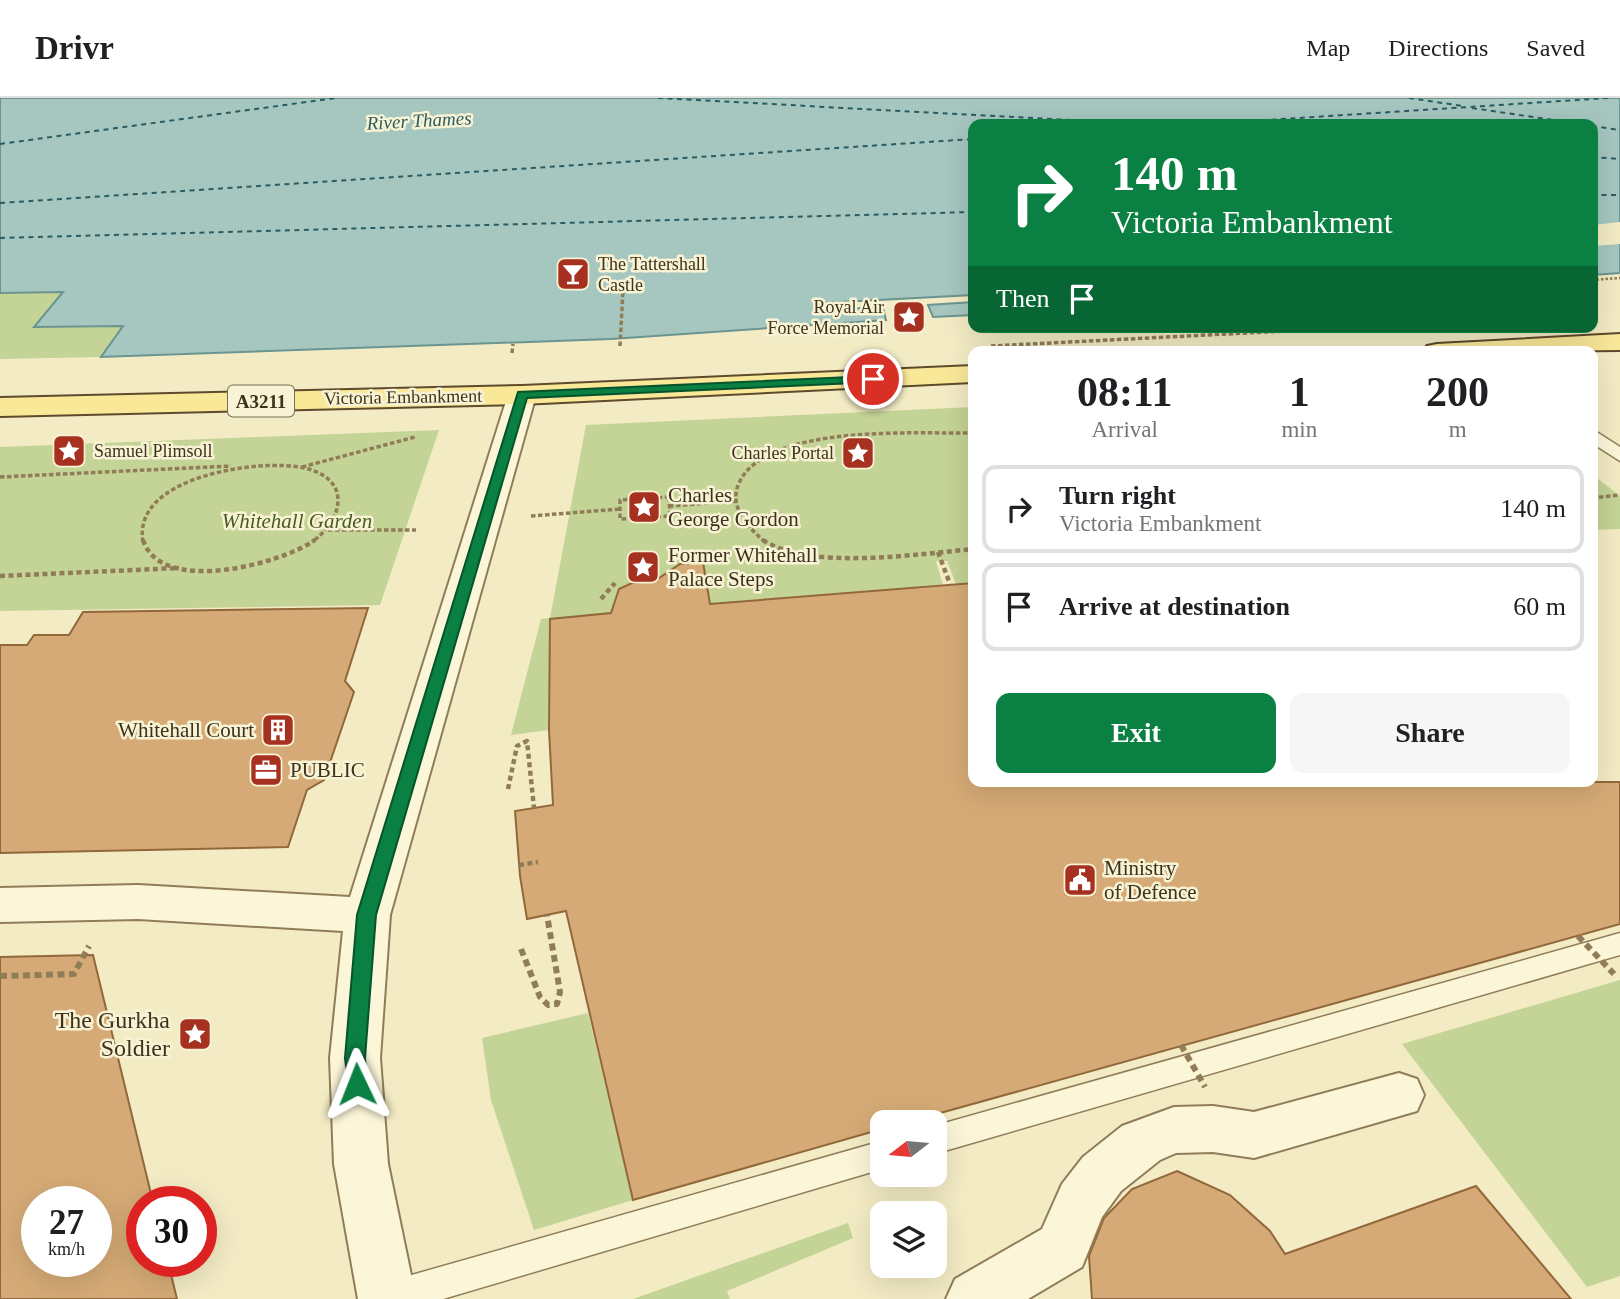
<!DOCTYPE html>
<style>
:root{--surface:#fff;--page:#f6f6f6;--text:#202124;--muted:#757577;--line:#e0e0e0;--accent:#0b8043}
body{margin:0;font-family:Georgia,serif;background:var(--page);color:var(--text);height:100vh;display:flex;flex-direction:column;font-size:26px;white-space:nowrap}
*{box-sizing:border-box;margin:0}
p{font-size:23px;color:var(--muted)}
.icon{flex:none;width:38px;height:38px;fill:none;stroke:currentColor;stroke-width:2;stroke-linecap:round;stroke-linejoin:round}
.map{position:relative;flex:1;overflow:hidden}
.drawer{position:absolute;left:968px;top:248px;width:630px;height:441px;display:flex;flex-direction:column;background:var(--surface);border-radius:14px;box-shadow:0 7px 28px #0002}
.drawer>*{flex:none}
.guide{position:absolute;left:968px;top:21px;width:630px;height:214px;border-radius:14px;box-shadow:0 7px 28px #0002;background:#0b8043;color:#fff;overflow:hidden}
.needle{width:46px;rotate:254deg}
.fabs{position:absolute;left:870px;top:1012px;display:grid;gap:14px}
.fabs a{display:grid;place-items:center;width:77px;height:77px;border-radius:14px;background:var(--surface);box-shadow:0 7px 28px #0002;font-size:35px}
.speed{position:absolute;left:21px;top:1088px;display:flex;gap:14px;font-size:35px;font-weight:700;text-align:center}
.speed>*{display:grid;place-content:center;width:91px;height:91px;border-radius:50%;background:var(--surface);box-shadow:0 7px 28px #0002;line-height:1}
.speed small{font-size:18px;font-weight:400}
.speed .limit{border:10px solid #d22;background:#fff;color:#111}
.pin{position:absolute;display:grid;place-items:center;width:60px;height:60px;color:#fff;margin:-30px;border:4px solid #fff;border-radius:50%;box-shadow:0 2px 7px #0007}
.me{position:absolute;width:77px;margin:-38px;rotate:358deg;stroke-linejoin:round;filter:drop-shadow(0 0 5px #0008)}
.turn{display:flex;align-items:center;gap:24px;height:147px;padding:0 28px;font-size:32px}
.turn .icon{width:91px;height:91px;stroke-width:2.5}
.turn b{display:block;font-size:49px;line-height:60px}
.then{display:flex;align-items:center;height:66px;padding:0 28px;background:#0003;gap:14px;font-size:26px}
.eta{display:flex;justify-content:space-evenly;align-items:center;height:119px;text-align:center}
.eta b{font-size:42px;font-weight:700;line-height:49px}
.cta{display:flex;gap:14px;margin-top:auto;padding:14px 28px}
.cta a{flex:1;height:80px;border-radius:14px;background:var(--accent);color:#fff;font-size:28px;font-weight:700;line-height:80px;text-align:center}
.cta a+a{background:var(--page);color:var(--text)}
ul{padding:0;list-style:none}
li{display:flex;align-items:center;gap:21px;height:88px;margin:0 14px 10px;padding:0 14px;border:4px solid var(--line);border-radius:14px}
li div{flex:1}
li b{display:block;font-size:26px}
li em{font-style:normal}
header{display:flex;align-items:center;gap:42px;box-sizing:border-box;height:98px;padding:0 35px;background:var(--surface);border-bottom:2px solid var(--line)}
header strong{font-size:33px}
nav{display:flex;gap:38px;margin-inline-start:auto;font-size:24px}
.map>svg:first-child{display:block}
.green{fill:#c4d396}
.water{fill:#a6c6c0;stroke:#6b9590;stroke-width:2}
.pier{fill:#f3ebc4}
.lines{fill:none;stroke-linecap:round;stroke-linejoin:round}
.ferry{stroke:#2b5c60;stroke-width:2;stroke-dasharray:5 4.5;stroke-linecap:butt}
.building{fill:#d5aa76;stroke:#92683b;stroke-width:2;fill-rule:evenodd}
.lane-casing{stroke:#907d58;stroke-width:3}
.street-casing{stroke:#907d58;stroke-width:4}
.primary-casing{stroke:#5e4a2c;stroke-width:4}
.path-far3{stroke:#907d58;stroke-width:2.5;stroke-dasharray:2.5 2;stroke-linecap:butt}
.path-far2{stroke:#907d58;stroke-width:3.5;stroke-dasharray:4.5 2.5;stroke-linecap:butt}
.path-far1{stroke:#907d58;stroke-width:4.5;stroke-dasharray:5 3.5;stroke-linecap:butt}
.path{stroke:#907d58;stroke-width:6;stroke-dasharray:7 4.5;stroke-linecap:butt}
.lane{fill:#fcf6d9;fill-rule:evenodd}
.street{fill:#fcf6d9;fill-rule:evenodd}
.primary{fill:#f9e898;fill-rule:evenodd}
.path-bridge{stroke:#907d58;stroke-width:6;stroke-dasharray:7 4.5;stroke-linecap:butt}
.route{fill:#0b8043;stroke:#07532c;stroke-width:2}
.labels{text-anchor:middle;stroke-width:5;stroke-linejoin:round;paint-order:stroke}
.far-poi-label{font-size:18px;fill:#3e321d;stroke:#f9f3d5;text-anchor:start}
.far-street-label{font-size:18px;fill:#3e321d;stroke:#f9f3d5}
.far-water-label{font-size:19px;font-style:italic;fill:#2b5c60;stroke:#f9f3d5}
.shield{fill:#f9f3d5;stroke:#766c54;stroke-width:2}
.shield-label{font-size:19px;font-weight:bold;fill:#3e321d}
.poi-label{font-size:21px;fill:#3e321d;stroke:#f9f3d5;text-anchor:start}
.park-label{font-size:21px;font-style:italic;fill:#475d22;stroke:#f9f3d5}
.near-poi-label{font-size:24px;fill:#3e321d;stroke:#f9f3d5;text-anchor:end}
</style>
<header>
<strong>Drivr</strong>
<nav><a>Map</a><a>Directions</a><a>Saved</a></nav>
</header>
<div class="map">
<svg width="1620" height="1201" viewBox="0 0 1620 1201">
<rect width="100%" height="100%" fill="#f3ebc4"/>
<path class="green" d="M64,194L35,229L124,228L101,259L0,261V195Z
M973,309V484L956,486L947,463H936L943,487L551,521L549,632L511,637L541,521L550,520L586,327Z
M439,332L380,507L0,513V349Z
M1592,376L1620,398V431L1593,432Z
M1620,882V1178L1587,1189L1402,946Z
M588,915L633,1102L534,1132L491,1002L482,940Z
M848,1125L853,1140L727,1193L730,1201H633Z"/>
<path class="water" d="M0,0H1620V175L1593,177L1592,26H973V197L821,205L822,212L883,209L886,222L611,241L101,259L123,228L34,229L63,194L0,195Z
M973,204V217L933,219L928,207Z"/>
<path class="pier" d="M1620,124V146L1593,148V127Z"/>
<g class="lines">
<path class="ferry" d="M658,0L1144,26
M1409,0L1463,8
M1472,10L1581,26
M1205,26L1608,0
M1592,28L1620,32
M0,46L336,0
M1592,59L1620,61
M1592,97H1620
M0,105L973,41
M0,140L973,114"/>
</g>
<path class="building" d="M703,464L710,506L973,485V684H1620V826L908,1024H882V1031L633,1102L566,813L527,821L520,778L515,713L553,707L549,632L550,521L611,515L619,491L632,485L656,482L680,466Z
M368,510L345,583L354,594L324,682L307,692L288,749L0,755V547H27L34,537H69L83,514Z
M93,857L153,1104H142V1164H168L177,1201H0V859ZM37,1104H96V1164H37Z
M1177,1073L1230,1097L1270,1133L1285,1156L1476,1088L1571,1201H1092L1089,1158L1104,1120L1132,1091Z"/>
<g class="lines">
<defs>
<path id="lane" d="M1592,331L1620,349V363L1592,345Z
M1620,835V857L934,1056V1028Z
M882,1043V1071L443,1201H370L375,1189L387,1184Z"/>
<path id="street" d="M522,288L532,291L536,297L390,817L380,960L388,1066L416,1201H358L334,1066L330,960L343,833L138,821L0,824V790L138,787L350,799L508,297L512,291Z
M1399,975L1417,981L1424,997L1417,1013L1254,1060L1213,1054L1176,1055L1160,1062L1121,1093L1102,1119L1082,1169L1028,1201H946L955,1181L1042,1131L1062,1086L1083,1059L1122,1028L1174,1009L1213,1008L1254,1014Z"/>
<path id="primary" d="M1620,236V252L1423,254L1427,248L1437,246Z
M973,268V284L522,306L0,318V300L522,288Z"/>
</defs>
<use href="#lane" class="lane-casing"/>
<use href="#street" class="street-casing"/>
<use href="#primary" class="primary-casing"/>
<path class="path-far3" d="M1592,182L1620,180"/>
<path class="path-far2" d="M620,248L623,191
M991,248L1364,229
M512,255L513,246
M302,369L415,339
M0,379L231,368
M669,399L670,418L620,421V402Z
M1592,400L1620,397
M669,408L737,403
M531,418L620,411
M328,432H416
M143,444C131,378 261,360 304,370C351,380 345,420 312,444
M765,444C748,429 728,409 739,385C767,325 917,336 973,335"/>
<path class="path-far1" d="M143,442C161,498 281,466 315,442
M763,442C808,473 919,456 973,451
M938,454L950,486
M0,478L179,470
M601,501L615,485
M508,691L517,648L527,643L534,710
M519,767L538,764"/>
<path class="path" d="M521,851L540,899L548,907L557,906L560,894L547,817
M0,878L74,876L89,848"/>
<use href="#lane" class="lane"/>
<use href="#street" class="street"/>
<use href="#primary" class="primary"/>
<path class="path-bridge" d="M1578,838L1614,876
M1181,947L1205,989"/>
</g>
<path class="route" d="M873,278L877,279V284L527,300L376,817L365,960L367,986L364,993L357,995L349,993L345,960L357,817L518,294Z"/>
<defs>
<symbol id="bar-square" viewBox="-11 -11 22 22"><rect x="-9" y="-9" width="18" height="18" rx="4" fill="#a63121" stroke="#f9f3d5"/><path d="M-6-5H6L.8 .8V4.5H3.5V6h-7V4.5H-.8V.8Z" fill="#fff"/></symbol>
<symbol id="sight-square" viewBox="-11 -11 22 22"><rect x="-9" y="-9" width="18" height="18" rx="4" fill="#a63121" stroke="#f9f3d5"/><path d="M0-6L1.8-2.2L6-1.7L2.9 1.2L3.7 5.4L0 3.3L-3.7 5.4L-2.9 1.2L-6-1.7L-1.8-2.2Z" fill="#fff"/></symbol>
<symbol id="building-square" viewBox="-11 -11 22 22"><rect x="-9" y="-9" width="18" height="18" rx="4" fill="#a63121" stroke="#f9f3d5"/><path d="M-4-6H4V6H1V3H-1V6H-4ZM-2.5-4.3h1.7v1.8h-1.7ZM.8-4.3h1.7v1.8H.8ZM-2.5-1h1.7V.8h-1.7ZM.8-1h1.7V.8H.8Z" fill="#fff"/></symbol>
<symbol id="office-square" viewBox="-11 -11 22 22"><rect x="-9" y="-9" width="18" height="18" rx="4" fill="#a63121" stroke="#f9f3d5"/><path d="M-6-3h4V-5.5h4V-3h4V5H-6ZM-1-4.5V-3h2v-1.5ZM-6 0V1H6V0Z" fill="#fff"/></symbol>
<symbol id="civic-square" viewBox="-11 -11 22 22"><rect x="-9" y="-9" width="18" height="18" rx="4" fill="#a63121" stroke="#f9f3d5"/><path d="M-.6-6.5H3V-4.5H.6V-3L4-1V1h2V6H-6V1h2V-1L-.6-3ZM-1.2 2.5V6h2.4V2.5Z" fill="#fff"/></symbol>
</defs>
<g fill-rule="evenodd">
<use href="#bar-square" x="554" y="157" width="38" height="38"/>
<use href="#sight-square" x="890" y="200" width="38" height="38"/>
<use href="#sight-square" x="50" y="334" width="38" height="38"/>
<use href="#sight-square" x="839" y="336" width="38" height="38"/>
<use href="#sight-square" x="625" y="390" width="38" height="38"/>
<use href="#sight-square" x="624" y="450" width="38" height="38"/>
<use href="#building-square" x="259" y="613" width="38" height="38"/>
<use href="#office-square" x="247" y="653" width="38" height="38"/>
<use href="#civic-square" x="1061" y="763" width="38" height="38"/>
<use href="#sight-square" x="176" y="917" width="38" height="38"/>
</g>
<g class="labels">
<g class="far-poi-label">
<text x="598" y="172">The Tattershall<tspan x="598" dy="21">Castle</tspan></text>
<text x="884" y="215" text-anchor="end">Royal Air<tspan x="884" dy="21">Force Memorial</tspan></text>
<text x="94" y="359">Samuel Plimsoll</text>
<text x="834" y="361" text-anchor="end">Charles Portal</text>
</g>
<g class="far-street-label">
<text transform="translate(403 299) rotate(-1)" y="6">Victoria Embankment</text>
</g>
<g class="far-water-label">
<text transform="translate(419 22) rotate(-3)" y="7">River Thames</text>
</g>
<rect class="shield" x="228" y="287.5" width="66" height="31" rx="5"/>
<g class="shield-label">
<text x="261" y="310">A3211</text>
</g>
<g class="poi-label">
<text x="668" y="404">Charles<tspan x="668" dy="24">George Gordon</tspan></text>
<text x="668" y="464">Former Whitehall<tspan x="668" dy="24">Palace Steps</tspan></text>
<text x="254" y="639" text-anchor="end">Whitehall Court</text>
<text x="290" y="679">PUBLIC</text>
<text x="1104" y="777">Ministry<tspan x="1104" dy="24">of Defence</tspan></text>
</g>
<g class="park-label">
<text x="297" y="430">Whitehall Garden</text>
</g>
<g class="near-poi-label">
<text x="170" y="930">The Gurkha<tspan x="170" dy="28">Soldier</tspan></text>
</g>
</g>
</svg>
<div class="fabs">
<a><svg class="needle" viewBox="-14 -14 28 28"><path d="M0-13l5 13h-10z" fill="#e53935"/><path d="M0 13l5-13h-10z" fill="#757577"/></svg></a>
<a><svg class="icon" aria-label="layers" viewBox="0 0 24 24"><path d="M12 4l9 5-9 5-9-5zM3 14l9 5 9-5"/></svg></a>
</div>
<div class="speed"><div>27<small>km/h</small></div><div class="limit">30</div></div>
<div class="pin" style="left:873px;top:281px;background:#d93025"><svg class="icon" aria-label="arrive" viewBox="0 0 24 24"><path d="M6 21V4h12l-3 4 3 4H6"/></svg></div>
<svg class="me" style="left:357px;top:986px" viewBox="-20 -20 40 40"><path d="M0-17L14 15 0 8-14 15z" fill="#0b8043" stroke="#fff" stroke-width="4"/></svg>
<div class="guide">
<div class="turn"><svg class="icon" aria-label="right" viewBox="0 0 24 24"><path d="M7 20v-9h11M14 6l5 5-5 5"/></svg><div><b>140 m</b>Victoria Embankment</div></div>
<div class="then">Then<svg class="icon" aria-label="arrive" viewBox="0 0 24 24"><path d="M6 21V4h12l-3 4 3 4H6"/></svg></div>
</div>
<section class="drawer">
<div class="eta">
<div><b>08:11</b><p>Arrival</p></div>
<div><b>1</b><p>min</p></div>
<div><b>200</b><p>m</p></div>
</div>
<ul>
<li><svg class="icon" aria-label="right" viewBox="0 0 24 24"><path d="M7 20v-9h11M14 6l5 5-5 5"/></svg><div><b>Turn right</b><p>Victoria Embankment</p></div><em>140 m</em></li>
<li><svg class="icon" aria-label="arrive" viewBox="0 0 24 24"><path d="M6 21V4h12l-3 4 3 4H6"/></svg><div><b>Arrive at destination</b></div><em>60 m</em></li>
</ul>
<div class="cta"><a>Exit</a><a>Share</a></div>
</section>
</div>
